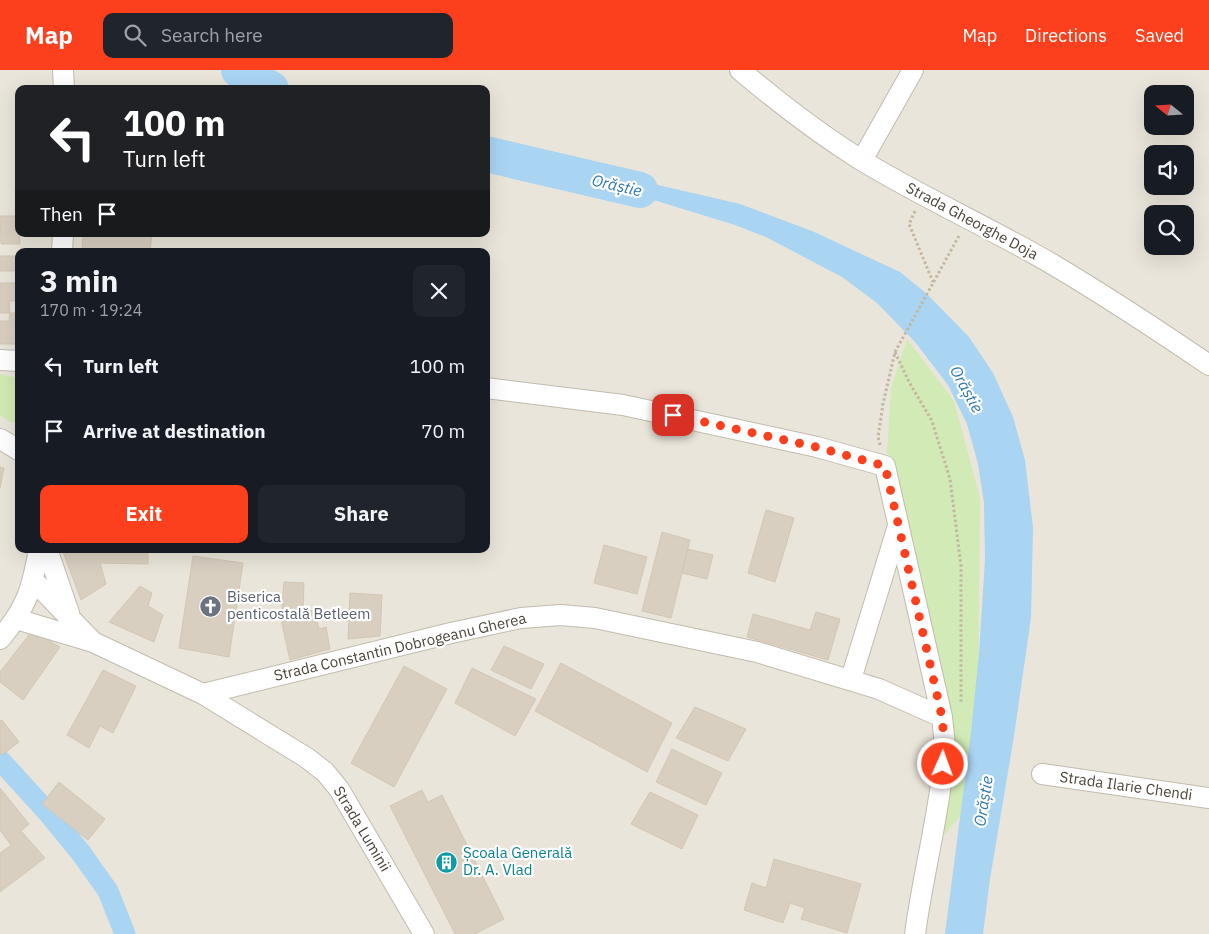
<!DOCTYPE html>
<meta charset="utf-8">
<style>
:root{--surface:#171b24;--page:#20242c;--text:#f1f3f6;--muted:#9ea1a6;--accent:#fc3f1d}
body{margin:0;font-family:"IBM Plex Sans",sans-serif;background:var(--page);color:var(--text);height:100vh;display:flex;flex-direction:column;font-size:19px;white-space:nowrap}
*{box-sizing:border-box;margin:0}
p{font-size:16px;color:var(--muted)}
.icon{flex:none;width:28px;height:28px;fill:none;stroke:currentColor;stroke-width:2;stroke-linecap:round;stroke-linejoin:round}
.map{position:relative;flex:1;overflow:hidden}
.drawer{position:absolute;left:15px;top:178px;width:475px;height:305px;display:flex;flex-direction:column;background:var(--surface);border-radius:10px;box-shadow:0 5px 20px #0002}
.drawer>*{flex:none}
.guide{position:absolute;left:15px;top:15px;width:475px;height:152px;border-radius:10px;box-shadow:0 5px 20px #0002;background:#202124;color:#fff;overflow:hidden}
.needle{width:32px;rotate:288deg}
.tools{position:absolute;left:1144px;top:15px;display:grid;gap:10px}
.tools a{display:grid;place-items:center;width:50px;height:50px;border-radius:10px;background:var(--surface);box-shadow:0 5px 20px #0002;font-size:25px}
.pin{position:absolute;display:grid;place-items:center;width:42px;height:42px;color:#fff;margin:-21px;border-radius:10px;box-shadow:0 2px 8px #0006}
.me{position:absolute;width:55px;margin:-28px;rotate:2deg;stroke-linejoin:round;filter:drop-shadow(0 0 4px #0008)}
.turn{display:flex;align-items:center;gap:18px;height:105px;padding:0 25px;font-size:22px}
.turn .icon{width:65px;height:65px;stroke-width:2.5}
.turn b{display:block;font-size:35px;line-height:42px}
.then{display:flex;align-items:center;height:48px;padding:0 25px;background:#0003;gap:10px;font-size:19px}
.round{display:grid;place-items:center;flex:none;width:52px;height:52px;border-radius:10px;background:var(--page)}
.overview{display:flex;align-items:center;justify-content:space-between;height:85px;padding:0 25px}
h1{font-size:30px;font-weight:700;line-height:38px}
.cta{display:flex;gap:10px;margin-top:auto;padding:10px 25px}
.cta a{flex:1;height:58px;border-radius:10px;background:var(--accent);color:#fff;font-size:20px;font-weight:700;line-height:58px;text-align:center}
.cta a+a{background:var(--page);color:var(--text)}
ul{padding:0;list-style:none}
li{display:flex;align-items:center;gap:15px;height:65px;padding:0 25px}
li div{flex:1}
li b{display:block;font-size:19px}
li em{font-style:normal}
header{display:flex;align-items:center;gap:30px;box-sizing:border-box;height:70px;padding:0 25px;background:var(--accent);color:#fff}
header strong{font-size:24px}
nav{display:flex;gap:28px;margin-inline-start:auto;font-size:18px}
.search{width:350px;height:45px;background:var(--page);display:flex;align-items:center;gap:12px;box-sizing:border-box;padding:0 18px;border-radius:10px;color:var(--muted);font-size:19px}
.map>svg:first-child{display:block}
.residential{fill:#eae5da;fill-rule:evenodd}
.green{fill:#d2eab5}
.water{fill:#a9d4f2}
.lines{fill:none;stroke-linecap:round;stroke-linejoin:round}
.canal{stroke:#a9d4f2;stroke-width:21}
.river{stroke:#a9d4f2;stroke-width:36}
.building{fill:#d8cfc1;stroke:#d3c7b4}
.minor-casing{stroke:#c2bbae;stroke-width:22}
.path{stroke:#c4b79f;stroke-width:3;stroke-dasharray:2.5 2.5;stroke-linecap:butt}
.minor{stroke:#fff;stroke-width:20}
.route{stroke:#fc3f1d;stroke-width:9;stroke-dasharray:0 16.2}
.labels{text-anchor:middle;stroke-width:4.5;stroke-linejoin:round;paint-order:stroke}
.street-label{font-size:15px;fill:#4b4439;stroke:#fff}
.worship-label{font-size:15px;fill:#5b616d;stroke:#fff;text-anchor:start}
.culture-label{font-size:15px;fill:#0d838f;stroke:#fff;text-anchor:start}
.water-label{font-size:16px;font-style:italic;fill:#2e7ab2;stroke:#fff}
</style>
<header>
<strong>Map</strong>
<div class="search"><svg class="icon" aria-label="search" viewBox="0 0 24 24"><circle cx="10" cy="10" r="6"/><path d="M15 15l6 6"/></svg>Search here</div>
<nav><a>Map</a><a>Directions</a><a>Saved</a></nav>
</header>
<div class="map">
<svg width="1209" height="864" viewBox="0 0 1209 864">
<rect width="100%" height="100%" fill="#f6f3ec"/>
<path class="residential" d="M0,0H1209V864H0ZM19,19H486V164H19ZM1152,24H1185V56H1152ZM1152,84H1185V116H1152ZM1152,144H1185V176H1152ZM19,181H486V479H19Z"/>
<path class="green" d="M907,269L954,331L980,428L978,653L962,744L944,765L949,690L917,505L887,381L891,319Z
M0,304L19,308V353L10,352L0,345Z"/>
<path class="water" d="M593,103L654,114L740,134L812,161L900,202L927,224L969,267L993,303L1013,347L1025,390L1033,458L1031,548L1014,666L990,809L983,864H945L971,662L979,584L985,489L984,433L978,394L967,354L948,315L915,272L877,233L842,207L766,167L735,155L592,111Z"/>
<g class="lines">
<path class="canal" d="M0,690L50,745L81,783L108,821L125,864"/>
<path class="river" d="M239,0L271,19
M486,84L640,120"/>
</g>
<path class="building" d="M0,146H19L20,174H1Z
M83,164H152L150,181H82Z
M0,186H19V201H0Z
M0,213H19V231H9L10,243H0Z
M10,243H19V274H0V251H9Z
M0,397L4,398L0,418Z
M766,440L794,448L775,512L748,503Z
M662,462L690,470L671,548L642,541Z
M604,475L647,487L637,524L594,513Z
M62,479H148V494L100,493L106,514L81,530Z
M688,479L713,485L707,509L682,503Z
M193,486L243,493L229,587L179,578Z
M284,512L304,513L303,543L314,540L319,559L326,557L330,579L290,590L281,549Z
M140,516L152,523L148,536L163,545L154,572L109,552Z
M350,523L382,525L380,566L348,569Z
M816,542L840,549L828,590L747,567L753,544L810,560Z
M32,561L60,577L23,630L0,612V602Z
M504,576L544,594L531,619L491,600Z
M561,593L672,653L647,702L535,641Z
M404,596L447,619L394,717L351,693Z
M472,598L536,629L515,666L455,633Z
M103,600L136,616L113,663L100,656L89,678L67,665Z
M695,637L746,659L728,691L676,668Z
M2,650L19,672L2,685L0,682V651Z
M672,679L722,703L706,735L656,712Z
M59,712L105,749L88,770L42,734Z
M0,718L29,754L21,761L45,788L0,822V783L11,775L0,760Z
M422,720L428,732L442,725L504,849L475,864H455L390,736Z
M650,722L698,745L682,779L631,754Z
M774,789L861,814L847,863L801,849L805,838L790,833L783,853L744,840L752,813L766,818Z"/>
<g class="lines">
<defs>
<path id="minor" d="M63,0L64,19
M740,0C779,33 818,63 861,90C925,129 993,159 1057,197C1109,228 1159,261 1209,295
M862,90L913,0
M62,181L63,164
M0,290L19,291
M486,318L623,335L817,377L885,396L942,647C943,658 945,670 945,681C940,741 923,804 915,864
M0,369L19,380
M47,479L69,543
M33,510L93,572L203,624L307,688L325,702L339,719L424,864
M16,549L93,572
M0,569C27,537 32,519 39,479
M851,609L898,456
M203,624L451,563L521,548L561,545L595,548L757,582L879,619L942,647
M1042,704L1209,728"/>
</defs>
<use href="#minor" class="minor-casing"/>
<path class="path" d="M915,141L909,154L933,212
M895,282L909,312L932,351L950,409L961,496V633
M880,375L878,367L883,334L895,282L960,164"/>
<use href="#minor" class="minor"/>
</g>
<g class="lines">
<path class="route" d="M673,345L816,377L885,396L942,647L945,679L943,694"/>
</g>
<defs>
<symbol id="church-disc" viewBox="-11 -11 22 22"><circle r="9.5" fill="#6b7280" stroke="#fff"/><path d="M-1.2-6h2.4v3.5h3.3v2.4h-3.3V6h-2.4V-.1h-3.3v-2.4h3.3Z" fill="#fff"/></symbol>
<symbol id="building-disc" viewBox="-11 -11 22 22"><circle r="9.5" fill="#0f9aa8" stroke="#fff"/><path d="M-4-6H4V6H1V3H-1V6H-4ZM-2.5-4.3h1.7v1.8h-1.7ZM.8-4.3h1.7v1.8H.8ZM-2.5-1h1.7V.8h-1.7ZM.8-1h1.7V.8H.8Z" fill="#fff"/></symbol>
</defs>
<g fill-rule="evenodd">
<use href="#church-disc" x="198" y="524" width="25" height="25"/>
<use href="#building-disc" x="434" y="780" width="25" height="25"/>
</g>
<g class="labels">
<g class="street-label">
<text transform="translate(972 151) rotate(28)" y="5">Strada Gheorghe Doja</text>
<text transform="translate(400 577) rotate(-13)" y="5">Strada Constantin Dobrogeanu Gherea</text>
<text transform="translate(1126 716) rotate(8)" y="5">Strada Ilarie Chendi</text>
<text transform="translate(362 759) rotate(59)" y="5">Strada Luminii</text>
</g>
<g class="worship-label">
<text x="227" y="532">Biserica<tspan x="227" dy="17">penticostală Betleem</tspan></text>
</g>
<g class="culture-label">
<text x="463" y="788">Școala Generală<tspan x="463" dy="17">Dr. A. Vlad</tspan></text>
</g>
<g class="water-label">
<text transform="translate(617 115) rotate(13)" y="6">Orăștie</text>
<text transform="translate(967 319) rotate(61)" y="6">Orăștie</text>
<text transform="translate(983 731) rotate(-81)" y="6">Orăștie</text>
</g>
</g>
</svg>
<div class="tools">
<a><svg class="needle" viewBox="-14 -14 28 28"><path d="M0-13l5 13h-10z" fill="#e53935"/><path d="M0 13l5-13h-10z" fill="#9ea1a6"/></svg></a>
<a><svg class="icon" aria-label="sound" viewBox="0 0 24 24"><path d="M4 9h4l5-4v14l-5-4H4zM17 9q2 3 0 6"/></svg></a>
<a><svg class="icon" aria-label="search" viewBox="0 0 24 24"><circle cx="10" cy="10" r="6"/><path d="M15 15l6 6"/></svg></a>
</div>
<div class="pin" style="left:673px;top:345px;background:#d93025"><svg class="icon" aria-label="arrive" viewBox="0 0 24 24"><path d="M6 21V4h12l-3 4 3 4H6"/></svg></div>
<svg class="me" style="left:943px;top:694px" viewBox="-20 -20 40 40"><circle r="17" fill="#fc3f1d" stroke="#fff" stroke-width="3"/><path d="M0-11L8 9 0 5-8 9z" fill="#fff"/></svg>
<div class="guide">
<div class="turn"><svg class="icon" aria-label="left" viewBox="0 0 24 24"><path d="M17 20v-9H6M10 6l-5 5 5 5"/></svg><div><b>100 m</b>Turn left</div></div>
<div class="then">Then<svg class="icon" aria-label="arrive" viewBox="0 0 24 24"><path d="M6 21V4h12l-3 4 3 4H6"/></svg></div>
</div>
<section class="drawer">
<div class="overview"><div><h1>3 min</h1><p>170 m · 19:24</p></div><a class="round"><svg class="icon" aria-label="close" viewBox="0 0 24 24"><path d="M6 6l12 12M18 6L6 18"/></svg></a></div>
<ul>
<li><svg class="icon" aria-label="left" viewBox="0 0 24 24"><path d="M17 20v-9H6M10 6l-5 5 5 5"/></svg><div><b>Turn left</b></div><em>100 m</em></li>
<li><svg class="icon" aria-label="arrive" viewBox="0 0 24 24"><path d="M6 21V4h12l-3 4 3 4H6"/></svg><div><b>Arrive at destination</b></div><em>70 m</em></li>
</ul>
<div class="cta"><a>Exit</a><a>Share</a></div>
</section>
</div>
